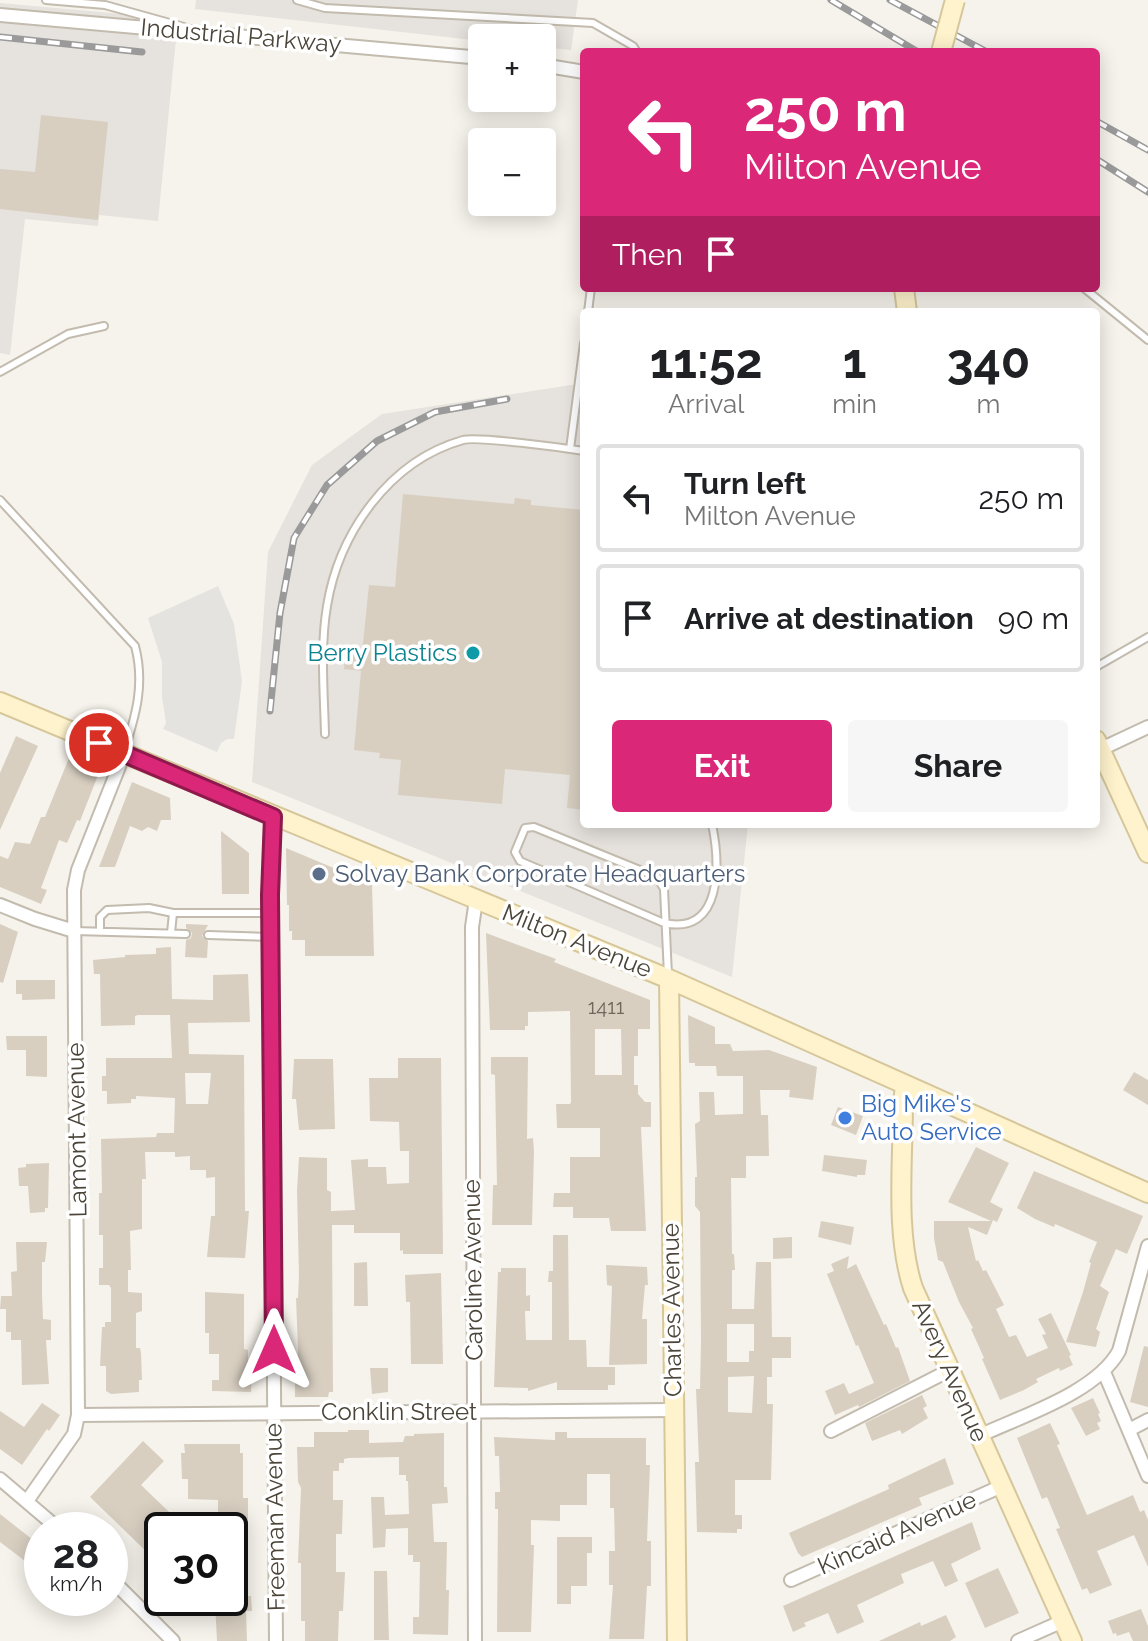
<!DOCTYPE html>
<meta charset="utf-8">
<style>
:root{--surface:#fff;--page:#f6f6f6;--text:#202124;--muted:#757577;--line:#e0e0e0;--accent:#db2777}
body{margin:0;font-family:Raleway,sans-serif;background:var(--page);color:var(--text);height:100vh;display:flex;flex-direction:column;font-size:30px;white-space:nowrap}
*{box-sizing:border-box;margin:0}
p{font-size:26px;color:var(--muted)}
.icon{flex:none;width:44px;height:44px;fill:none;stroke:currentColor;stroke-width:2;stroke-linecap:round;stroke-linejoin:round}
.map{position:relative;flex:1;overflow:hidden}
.panel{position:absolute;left:580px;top:308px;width:520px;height:520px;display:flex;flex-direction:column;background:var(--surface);border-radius:8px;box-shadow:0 4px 20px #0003}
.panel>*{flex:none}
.top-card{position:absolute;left:580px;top:48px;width:520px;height:244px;border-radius:8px;box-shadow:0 4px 20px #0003;background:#db2777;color:#fff;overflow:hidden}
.fabs{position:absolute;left:468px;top:24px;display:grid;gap:16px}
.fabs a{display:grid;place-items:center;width:88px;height:88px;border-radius:8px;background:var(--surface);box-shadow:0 4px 20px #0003;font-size:40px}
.speed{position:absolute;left:24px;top:1512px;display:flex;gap:16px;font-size:40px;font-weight:700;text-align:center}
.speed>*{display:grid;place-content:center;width:104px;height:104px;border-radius:50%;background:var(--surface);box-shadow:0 4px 20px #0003;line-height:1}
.speed small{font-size:20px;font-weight:400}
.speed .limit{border:4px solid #111;border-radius:12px;background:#fff;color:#111}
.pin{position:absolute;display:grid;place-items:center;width:68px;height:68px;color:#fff;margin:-34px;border:4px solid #fff;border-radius:50%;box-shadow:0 2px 8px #0007}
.me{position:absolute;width:88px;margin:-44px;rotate:0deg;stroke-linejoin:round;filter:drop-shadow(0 0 6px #0008)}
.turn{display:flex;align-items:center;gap:28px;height:168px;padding:0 32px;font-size:36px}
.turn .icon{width:104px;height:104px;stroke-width:2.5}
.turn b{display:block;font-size:56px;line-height:68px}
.then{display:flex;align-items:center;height:76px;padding:0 32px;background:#0003;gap:16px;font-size:30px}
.eta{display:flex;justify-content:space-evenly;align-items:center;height:136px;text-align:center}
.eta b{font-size:48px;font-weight:700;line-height:56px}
.cta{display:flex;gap:16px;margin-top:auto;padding:16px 32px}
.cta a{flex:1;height:92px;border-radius:8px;background:var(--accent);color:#fff;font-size:32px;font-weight:700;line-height:92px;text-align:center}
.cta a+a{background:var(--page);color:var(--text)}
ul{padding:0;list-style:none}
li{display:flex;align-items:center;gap:24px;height:108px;margin:0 16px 12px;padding:0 16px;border:4px solid var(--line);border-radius:8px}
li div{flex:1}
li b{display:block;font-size:30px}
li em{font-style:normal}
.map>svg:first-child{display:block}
.industrial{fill:#e6e2dd}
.parking{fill:#e5e3e0}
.building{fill:#d8cfc1;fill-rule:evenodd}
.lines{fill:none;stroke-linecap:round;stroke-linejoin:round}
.lane-casing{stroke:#c2bbae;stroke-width:10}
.street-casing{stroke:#c2bbae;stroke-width:16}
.secondary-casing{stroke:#d6c79b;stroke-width:22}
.lane{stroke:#fff;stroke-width:6}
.street{stroke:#fff;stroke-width:12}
.secondary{stroke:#fff3cd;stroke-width:18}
.rail-casing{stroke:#9a9a9a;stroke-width:7}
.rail{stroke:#fff;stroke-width:4;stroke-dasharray:12;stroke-linecap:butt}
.secondary-bridge-casing{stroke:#d6c79b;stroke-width:22;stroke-linecap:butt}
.secondary-bridge{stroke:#fff3cd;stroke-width:18}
.route-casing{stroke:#8e194d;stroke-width:20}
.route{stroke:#db2777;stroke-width:14}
.culture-dot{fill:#0f9aa8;stroke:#fff;stroke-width:3}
.service-dot{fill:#5c6f8a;stroke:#fff;stroke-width:3}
.shop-dot{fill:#3f7fe0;stroke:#fff;stroke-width:3}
.labels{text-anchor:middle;stroke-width:7;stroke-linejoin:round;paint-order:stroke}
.number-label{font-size:20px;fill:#6e675b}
.street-label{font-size:24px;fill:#4b4439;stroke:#fff}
.culture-label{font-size:24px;fill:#0d838f;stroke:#fff;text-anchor:end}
.service-label{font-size:24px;fill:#4e5e75;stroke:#fff;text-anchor:start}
.shop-label{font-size:24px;fill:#366cbe;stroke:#fff;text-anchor:start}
</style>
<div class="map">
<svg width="1148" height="1641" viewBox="0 0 1148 1641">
<rect width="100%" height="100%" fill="#f6f3ec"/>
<path class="industrial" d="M196,0H578L571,50L542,47V38H482V41L195,9Z
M0,3L178,19L158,221L99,215L98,226L25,219L10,355L0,353Z
M584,383V824H748L732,977L252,782L268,552L312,465L382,414Z"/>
<path class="parking" d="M218,586L234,624L242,681L234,739H227L221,743L217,752L163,729L166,723L162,697V662L148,618Z"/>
<path class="building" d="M41,115L108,122L98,220L0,209V169L35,172Z
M403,494L514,504L515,498L531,500V505L584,510V810L567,808L570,775L505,769L502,804L398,795L401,760L379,758L380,753L354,750L361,671L344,669L346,652L362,653L369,585L395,587Z
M16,736L38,746L0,830V773Z
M69,758L100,770L80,821L77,820L67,843L59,840L41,888L47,890L41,904L0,887V856L8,859L15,842L30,844L41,817H45Z
M132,782L170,798L171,820H161L157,831L148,827L142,831L130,826L115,867H99Z
M221,831L249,853V894H222Z
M286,848L372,884L374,956H305V940H292V931H289V905H287Z
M0,924L18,932L3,983L0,982Z
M186,924L208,925L202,936L208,941L207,958L185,957L186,940L191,938L192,933L186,928Z
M486,933L556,959L554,962L650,1000V1029H638V1056H634V1085H638V1094L645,1102H651V1127H641L646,1231H611L609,1218H573V1207H553L554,1193H570V1157H600V1128H557L556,1104H570L571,1102L570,1011L528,1012V1026H525V1030H490ZM595,1029H621L622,1075H595Z
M171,947L172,999L213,1000V975L248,974L250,1022L188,1023L189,1054L244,1055L245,1211H249L245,1258L207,1257L211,1216H215V1177L206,1178V1170H190V1156L175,1157V1152H145L146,1179H142V1229L130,1231L131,1270H128V1292L142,1293V1311L136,1313V1348H140L141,1353L142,1380H139V1392L111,1394L106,1391V1366H100L102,1327H105V1322H111V1288L109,1285H99V1268H103V1235H99V1193H102L101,1139L156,1137L157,1133H174L175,1098L136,1096V1099H131V1103L107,1104V1091H102V1076H106V1058H172L170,1015H138L135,1016V1025L101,1026L100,974H94L93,960L125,957V955L156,954V948ZM185,1073H211L208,1104H186Z
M16,980H55V999L22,1000V994H16Z
M688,1015L715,1027V1044H730L733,1051L769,1050L817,1067L813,1100L789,1097L790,1090H760L761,1115H768L769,1156H746V1178H731L732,1254H734L735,1270H732V1309H754L756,1262H771L772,1337H791V1358H772V1377H767V1404H773L771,1480H735V1515H742V1529H737V1533L697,1532L695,1462H699L696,1389H700L701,1340L700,1212L695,1206V1177H697L695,1124L700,1121L699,1092H714L715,1115L743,1114V1076H717L716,1066H695V1063H689ZM727,1324H754V1351H749V1362H727ZM754,1376L752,1413L728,1412V1377Z
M6,1036H47V1077L26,1076V1050H7Z
M491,1057H528L527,1139L533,1138L534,1152L532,1225H492L493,1185H497L495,1075L491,1074Z
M398,1058H441L443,1254H403V1250L400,1251V1233H354V1225H332L333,1392H329L328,1397H295V1368H297L298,1350L296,1298H298L299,1275L297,1191L299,1157L327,1158V1190L331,1192V1211L355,1210L351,1160L368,1159V1167H386L387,1184L409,1183V1151H400L399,1122L370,1121L369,1078H398Z
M294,1059H333L335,1129L299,1130L296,1099H292Z
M1134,1072L1148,1080V1105L1123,1090Z
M838,1107L863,1116L856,1135L831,1125Z
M976,1147L1009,1163L990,1202L1003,1209L997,1222L993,1220L987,1235L968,1227L976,1261L978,1260L983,1271L986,1270L1004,1305L996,1309L1009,1337L1016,1335L1027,1357L1048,1348L1042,1335L1046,1334L1038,1319L1051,1313L1071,1355L1069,1356L1073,1365L1060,1371L1059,1368L1036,1379L1038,1382L1024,1390L1000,1400L982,1359L984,1358L971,1329L973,1328L959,1302L943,1262L938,1260L934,1238V1221H991L948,1202Z
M824,1155L867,1160L865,1175H857V1177L822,1171Z
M49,1163L48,1208H45V1212L30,1213L28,1186H19L18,1168L26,1167V1164Z
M1034,1171L1143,1216L1127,1254L1116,1249L1100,1286L1109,1292L1096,1329L1100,1332L1096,1347L1066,1342L1083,1292L1091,1263L1089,1262L1097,1242L1055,1224L1054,1227L1035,1219L1017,1208Z
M821,1221L854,1227L851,1245L818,1237Z
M553,1235H568L569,1340H586L587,1367H615V1385H608V1390H557V1382L528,1391V1388L494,1387L498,1272H501V1268H526V1296L530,1295V1311H525L526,1340H552V1282H548L549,1271H553Z
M792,1237V1258L773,1259V1238Z
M16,1242H47L45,1262H42V1295L43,1319L51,1320V1340H46L49,1384L22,1385L21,1340H11V1332H6V1309H0L1,1296H12L11,1272L17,1271Z
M849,1256L847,1269L856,1264L884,1325L886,1324L896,1348L898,1347L910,1381L859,1407L858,1405L835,1415L825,1391L844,1383L849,1394L874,1383L858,1345L856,1346L827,1274L834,1271L831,1264Z
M367,1262L368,1306H354V1263Z
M606,1265L647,1267L648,1285H645L642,1319H647V1364L609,1365L612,1286L607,1285Z
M441,1273L443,1364H411L410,1302H406L405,1275Z
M205,1292L244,1294V1349L248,1350V1372H252L251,1392L212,1391V1380H219V1354H209V1333H205Z
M1144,1346L1148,1347V1407L1130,1402Z
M370,1368H388V1392L372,1394Z
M922,1395L927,1406L923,1408L928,1418L902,1434L900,1430L872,1441L865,1423Z
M1093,1398L1100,1413L1098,1414L1101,1421L1097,1423L1100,1429L1086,1436L1071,1408Z
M42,1403L60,1415L49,1431L47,1429L22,1465L0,1449V1411L24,1427Z
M1050,1423L1060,1444L1057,1445L1087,1515L1133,1495L1140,1512L1144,1510L1148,1520V1567L1134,1535L1102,1549L1097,1551L1112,1585L1090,1594L1087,1588L1082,1590L1056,1529L1060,1528L1047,1497L1042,1499L1017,1438Z
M348,1430H369V1443L403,1442L405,1436H414V1434L444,1433V1487H447L448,1503L432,1504L434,1542H447L446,1590H449L448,1635L413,1634V1617H419L420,1562H413V1555H408V1528L386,1529L385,1547L373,1548L371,1497H384L385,1515L409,1514L408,1481H406V1475H399V1457L348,1458L344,1459V1463H339V1471H333V1500H343L342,1534H336V1572H345L343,1611H339L338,1641H305V1621H301V1563H298L301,1488L298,1482L297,1447H314V1432H348Z
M555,1432H567V1438H646V1465H650L647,1541H651V1586H647L644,1639H609L613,1585H609V1551H615L614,1508H610V1474H587V1505H560V1521L531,1520V1545H534L531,1632H497L498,1509H495V1492H500L499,1456H495L494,1437L555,1440Z
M143,1441L164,1461L141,1485L188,1530H162V1547L152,1557L90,1497Z
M184,1444H240V1453H243V1498H248V1540L244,1541L245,1576L247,1596H251L252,1611H246L247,1641H217L215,1601L230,1598V1530H218V1500L188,1499V1479H182L181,1453H185Z
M945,1458L954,1484L919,1498L922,1505L802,1557L798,1553L789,1533L889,1489L888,1485Z
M0,1514L42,1547V1574L0,1542Z
M972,1522L981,1549L951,1564L958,1581L945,1587L933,1561L901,1574L904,1583L857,1605L864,1622L837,1634L828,1613L804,1623L806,1626L793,1632L783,1606Z
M557,1537H592V1553H587V1586H571V1604H557Z
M998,1568L1019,1613L985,1628L965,1583Z
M374,1571H387L389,1640H374Z
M1141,1609L1148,1626V1641H1133L1129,1632L1117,1636L1116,1633L1113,1634L1108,1621Z
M946,1615L956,1637L950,1641H879L920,1622L921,1626Z"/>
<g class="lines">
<defs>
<path id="lane" d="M46,0L105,5L184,27
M297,0L325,8L593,23L633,46L637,52
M512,104V98
M1084,288L1148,340
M588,312L591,288
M0,372L68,334L104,326
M570,449L584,343
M0,500L135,646C145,684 136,715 124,752
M1096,667L1148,637
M325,734C324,692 320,648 327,606C339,533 389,461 463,440C477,436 564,448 584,451
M100,930V917L107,910L149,908L173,913
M74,931L186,934
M171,933L173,913H270
M208,935L270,937
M668,975L664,889L657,877L534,827L525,828L515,852L520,861L664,923C723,936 720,863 712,824"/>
<path id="street" d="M0,15L482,58
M542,65L584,72
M1101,749L1148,727
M273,817L270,877L276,1641
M0,905L35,919L74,931
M1104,1372L1148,1476
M78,1415L673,1410
M1129,1430L1148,1420
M831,1431L950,1370
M979,1436C1021,1416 1096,1393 1119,1351L1148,1246
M0,1479L60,1530
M27,1501L74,1434L78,1415L74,890L78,870L124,754
M110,1578L173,1641
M791,1580L1002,1486
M475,1641L472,927L476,900
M1018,1641L1063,1621"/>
<path id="secondary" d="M904,288L907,312
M0,702L669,979L1148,1193
M1096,740L1148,853
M669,979L677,1641
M905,1085L903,1104C903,1162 895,1233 913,1288L1072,1641"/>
</defs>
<use href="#lane" class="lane-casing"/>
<use href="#street" class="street-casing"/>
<use href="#secondary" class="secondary-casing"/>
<use href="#lane" class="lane"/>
<use href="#street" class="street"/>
<use href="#secondary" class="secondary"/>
<defs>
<path id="rail" d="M831,0L918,52
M890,0L987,52
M0,37L142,52
M1096,121L1148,150
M1096,159L1148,192
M270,711L280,613L294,538L327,485L377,441L435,412L507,399"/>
</defs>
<use href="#rail" class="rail-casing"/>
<use href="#rail" class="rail"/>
<defs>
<path id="secondary-bridge" d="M941,52L955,0"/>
</defs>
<use href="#secondary-bridge" class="secondary-bridge-casing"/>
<use href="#secondary-bridge" class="secondary-bridge"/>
</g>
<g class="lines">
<defs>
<path id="route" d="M99,743L273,817L270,895L274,1350"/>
</defs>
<use href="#route" class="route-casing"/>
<use href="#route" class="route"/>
</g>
<circle class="culture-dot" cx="473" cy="653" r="8"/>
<circle class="service-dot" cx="319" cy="874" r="8"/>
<circle class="shop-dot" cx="845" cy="1118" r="8"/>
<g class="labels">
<g class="number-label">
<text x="606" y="1014">1411</text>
</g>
<g class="street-label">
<text transform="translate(241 36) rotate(5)" y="8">Industrial Parkway</text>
<text transform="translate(577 941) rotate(22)" y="8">Milton Avenue</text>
<text transform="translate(77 1130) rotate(-91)" y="8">Lamont Avenue</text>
<text transform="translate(473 1270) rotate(-91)" y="8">Caroline Avenue</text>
<text transform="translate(672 1310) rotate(-91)" y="8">Charles Avenue</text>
<text transform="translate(950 1371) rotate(66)" y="8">Avery Avenue</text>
<text x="399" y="1420">Conklin Street</text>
<text transform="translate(275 1517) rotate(-91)" y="8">Freeman Avenue</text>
<text transform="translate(897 1533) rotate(-24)" y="8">Kincaid Avenue</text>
</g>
<g class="culture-label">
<text x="457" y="661">Berry Plastics</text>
</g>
<g class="service-label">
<text x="335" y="882">Solvay Bank Corporate Headquarters</text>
</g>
<g class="shop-label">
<text x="861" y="1112">Big Mike's<tspan x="861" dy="28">Auto Service</tspan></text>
</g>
</g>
</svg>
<div class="fabs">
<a>+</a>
<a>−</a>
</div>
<div class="speed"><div>28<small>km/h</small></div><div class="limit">30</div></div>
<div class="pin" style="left:99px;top:743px;background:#d93025"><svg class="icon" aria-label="arrive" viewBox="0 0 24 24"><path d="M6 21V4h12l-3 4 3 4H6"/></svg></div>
<svg class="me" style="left:274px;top:1350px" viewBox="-20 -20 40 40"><path d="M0-17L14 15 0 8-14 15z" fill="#db2777" stroke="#fff" stroke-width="4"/></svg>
<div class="top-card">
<div class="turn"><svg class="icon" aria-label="left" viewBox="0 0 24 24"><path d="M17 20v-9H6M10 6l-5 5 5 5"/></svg><div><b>250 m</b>Milton Avenue</div></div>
<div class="then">Then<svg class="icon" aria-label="arrive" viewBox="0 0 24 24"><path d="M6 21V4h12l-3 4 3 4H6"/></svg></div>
</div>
<section class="panel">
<div class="eta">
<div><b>11:52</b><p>Arrival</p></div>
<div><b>1</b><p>min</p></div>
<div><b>340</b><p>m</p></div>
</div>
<ul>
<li><svg class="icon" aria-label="left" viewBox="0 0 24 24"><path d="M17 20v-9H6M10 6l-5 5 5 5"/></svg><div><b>Turn left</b><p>Milton Avenue</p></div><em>250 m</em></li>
<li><svg class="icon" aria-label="arrive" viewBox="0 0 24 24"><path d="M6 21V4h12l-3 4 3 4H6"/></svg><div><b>Arrive at destination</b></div><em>90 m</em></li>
</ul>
<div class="cta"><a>Exit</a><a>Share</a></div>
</section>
</div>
